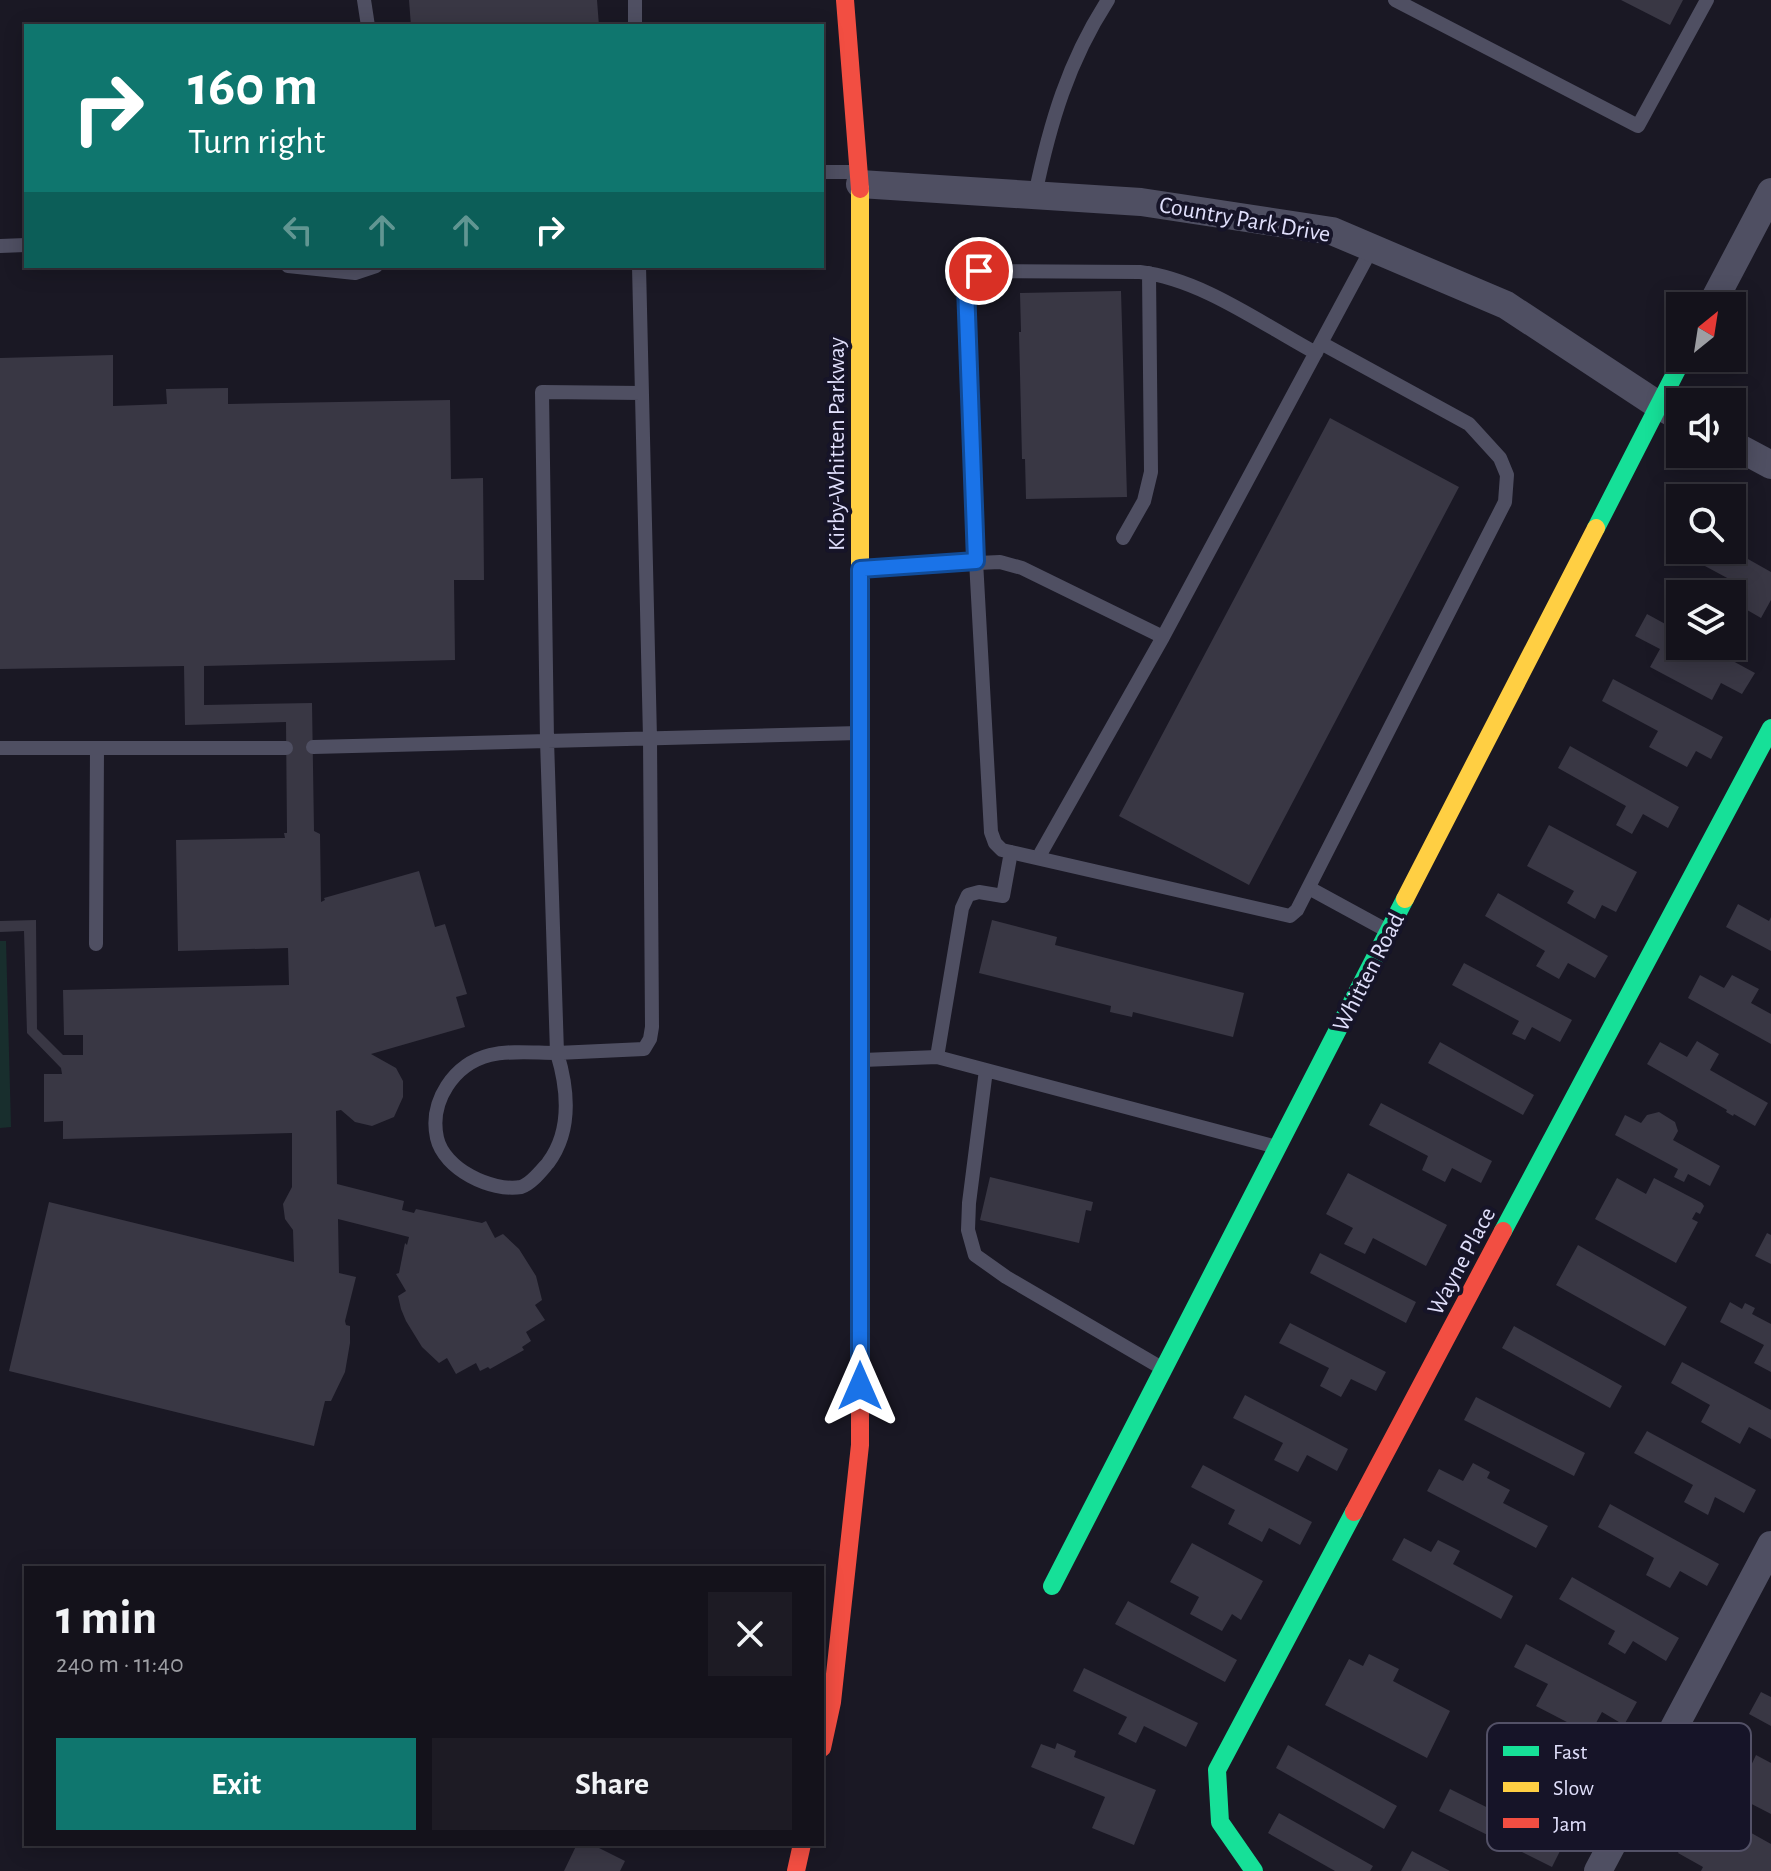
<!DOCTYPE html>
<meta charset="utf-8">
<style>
:root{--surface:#14121b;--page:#1d1b24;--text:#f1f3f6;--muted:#9d9ea3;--line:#33323a;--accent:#0f766e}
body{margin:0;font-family:"Alegreya Sans",sans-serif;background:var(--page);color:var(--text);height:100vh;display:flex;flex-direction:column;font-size:30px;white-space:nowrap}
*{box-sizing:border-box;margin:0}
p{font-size:26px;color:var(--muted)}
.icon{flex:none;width:44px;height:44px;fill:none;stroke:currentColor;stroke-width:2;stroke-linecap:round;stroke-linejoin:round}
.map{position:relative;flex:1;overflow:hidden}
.panel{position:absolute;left:24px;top:1566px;width:800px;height:280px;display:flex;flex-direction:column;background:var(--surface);border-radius:0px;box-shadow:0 4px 20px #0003,0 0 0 2px var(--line)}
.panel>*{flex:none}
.hud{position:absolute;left:24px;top:24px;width:800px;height:244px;border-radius:0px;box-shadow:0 4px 20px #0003,0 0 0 2px var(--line);background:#0f766e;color:#fff;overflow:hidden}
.needle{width:52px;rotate:30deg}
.buttons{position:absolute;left:1666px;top:292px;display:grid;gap:16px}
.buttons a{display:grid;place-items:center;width:80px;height:80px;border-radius:0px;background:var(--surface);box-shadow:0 4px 20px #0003,0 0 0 2px var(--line);font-size:40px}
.pin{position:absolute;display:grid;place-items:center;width:68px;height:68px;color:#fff;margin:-34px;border:4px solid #fff;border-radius:50%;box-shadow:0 2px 8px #0007}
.me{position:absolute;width:88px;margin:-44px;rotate:0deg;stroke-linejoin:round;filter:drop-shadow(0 0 6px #0008)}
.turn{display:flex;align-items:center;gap:28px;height:168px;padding:0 32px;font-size:36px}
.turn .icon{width:104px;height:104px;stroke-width:2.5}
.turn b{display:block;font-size:56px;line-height:68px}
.lanes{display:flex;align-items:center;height:76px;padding:0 32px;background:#0003;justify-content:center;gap:40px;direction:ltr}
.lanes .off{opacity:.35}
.round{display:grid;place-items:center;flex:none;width:84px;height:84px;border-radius:0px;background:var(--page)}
.overview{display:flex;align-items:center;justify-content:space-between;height:136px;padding:0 32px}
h1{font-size:48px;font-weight:600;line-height:60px}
.primary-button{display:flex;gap:16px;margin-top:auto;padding:16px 32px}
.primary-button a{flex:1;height:92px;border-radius:0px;background:var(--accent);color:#fff;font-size:32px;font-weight:600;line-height:92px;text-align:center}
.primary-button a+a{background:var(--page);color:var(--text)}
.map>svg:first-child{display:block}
.green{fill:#182e2d}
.building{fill:#393744}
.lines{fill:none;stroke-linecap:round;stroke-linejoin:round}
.lane{stroke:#4f4f62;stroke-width:14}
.street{stroke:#4f4f62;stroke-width:28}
.fast{stroke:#16e098;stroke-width:18}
.slow{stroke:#ffcf43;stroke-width:18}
.jam{stroke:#f24e42;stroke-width:18}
.route-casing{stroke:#114b97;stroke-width:20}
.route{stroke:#1a73e8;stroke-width:14}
.labels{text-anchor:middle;stroke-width:8;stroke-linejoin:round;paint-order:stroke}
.street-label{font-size:24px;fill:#e0dffb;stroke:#161428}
.key{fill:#161428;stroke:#535167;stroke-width:2}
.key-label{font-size:22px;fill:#e0dffb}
</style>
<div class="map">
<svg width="1771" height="1871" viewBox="0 0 1771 1871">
<rect width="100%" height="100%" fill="#1a1824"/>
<path class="green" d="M0,941H6L11,1127L0,1128Z"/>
<path class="building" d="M409,0H597L599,26H411Z
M1621,0H1683L1670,25Z
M1121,291L1127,497L1026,499L1025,459H1022L1019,332H1021L1020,293Z
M113,355V406L167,404L166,389L228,388V404L450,400L451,479L483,478L484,580H454L455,660L204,666V705L312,703L314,831L320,834L321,902L325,900L324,898L419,871L435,927L445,924L467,994L456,997L465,1027L371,1054L396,1068L403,1081V1097L394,1117L372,1126L355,1122L341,1110L336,1111L337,1184L404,1201L402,1210L414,1213L416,1209L482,1223L486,1221L495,1238L503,1234L519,1249L536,1276L542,1300L535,1305L545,1320L526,1332L531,1341L522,1347L524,1350L490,1369L488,1367L480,1371L476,1363L456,1374L447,1358L439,1363L422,1347L406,1321L401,1309L398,1296L406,1291L396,1274L399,1273L405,1243L407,1245L409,1237L338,1219L339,1273L356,1277L345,1321L346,1325L350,1326V1343L345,1372L331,1401H325L314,1446L9,1371L49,1202L294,1262L293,1230L285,1219L283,1204L292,1187V1133L63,1139V1121L44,1122V1074H62L61,1068L27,1033L24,931L0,932V921L36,920L37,1029L63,1055H83V1035H64L63,990L289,985L288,948L178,951L176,840L285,838L284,833H287L286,722L185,725L184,666L0,669V358Z
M1330,418L1459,487L1249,885L1119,816Z
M1694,550H1732L1771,572V600L1761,618L1735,603L1744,587L1690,558Z
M1647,614L1680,632V646H1705L1755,673L1742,694L1721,683L1712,700L1650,667L1660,649L1635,636Z
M1613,679L1723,737L1711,759L1696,751L1687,767L1649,747L1658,731L1602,701Z
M1570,746L1679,807L1668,828L1643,814L1632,834L1616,825L1626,806L1558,768Z
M1549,825L1637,872L1616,912L1602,905L1595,919L1567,903L1574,891L1527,866Z
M1498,893L1608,956L1595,978L1568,963L1559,979L1536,966L1545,951L1485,916Z
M1738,904L1769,921L1771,917V951L1726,927Z
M992,920L1057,937L1055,945L1244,993L1233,1037L1133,1012L1132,1017L1110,1012L1111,1006L979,973Z
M1464,963L1572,1020L1560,1042L1532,1027L1525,1040L1512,1034L1519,1021L1452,985Z
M1700,975L1724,988L1732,975L1759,989L1751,1003L1771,1014V1044L1688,998Z
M1697,1041L1719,1054L1710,1070L1768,1103L1755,1126L1734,1114L1733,1116L1726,1112L1727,1110L1647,1064L1660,1042L1687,1057Z
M1440,1042L1534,1095L1523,1115L1428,1063Z
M1381,1103L1492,1161L1481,1183L1452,1168L1445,1182L1422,1170L1428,1156L1369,1125Z
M1659,1112L1675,1122L1678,1131L1673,1140L1720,1166L1710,1186L1688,1174L1684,1182L1674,1177L1678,1169L1615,1135L1625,1115L1641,1123L1647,1115Z
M1348,1173L1447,1225L1426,1266L1373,1238L1365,1254L1344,1244L1353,1228L1326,1214Z
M990,1177L1093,1202L1091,1211L1086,1210L1079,1243L980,1220Z
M1617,1178L1646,1194L1654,1178L1702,1203L1704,1206L1700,1214L1696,1212L1692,1219L1698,1222L1676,1263L1595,1219Z
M1767,1233L1771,1235V1264L1755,1256Z
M1578,1245L1687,1307L1665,1346L1556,1285Z
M1320,1253L1416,1302L1406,1323L1310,1273Z
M1730,1302L1742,1309L1745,1303L1755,1308L1752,1314L1771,1324V1372L1754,1363L1764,1345L1720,1322Z
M1290,1323L1386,1372L1376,1391L1351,1379L1341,1397L1320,1386L1329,1368L1279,1343Z
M1514,1326L1622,1386L1610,1408L1502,1348Z
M1682,1362L1771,1410V1439L1749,1427L1740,1444L1701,1422L1710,1405L1671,1383Z
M1245,1395L1348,1449L1337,1471L1307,1455L1298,1472L1274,1460L1283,1443L1233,1418Z
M1476,1397L1585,1453L1574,1476L1464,1420Z
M1647,1431L1756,1490L1744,1513L1715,1497L1708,1515L1684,1502L1693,1485L1634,1453Z
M1473,1463L1490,1472L1487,1478L1510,1490L1503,1503L1548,1526L1536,1548L1427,1491L1439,1469L1463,1481Z
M1203,1465L1312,1522L1300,1545L1269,1528L1262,1542L1228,1524L1235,1510L1191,1487Z
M1610,1504L1719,1564L1707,1586L1680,1571L1670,1588L1646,1575L1654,1558L1598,1527Z
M1404,1538L1431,1552L1438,1540L1460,1551L1453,1564L1513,1596L1501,1619L1392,1560Z
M1192,1543L1263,1581L1241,1620L1232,1614L1222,1631L1190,1614L1199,1597L1170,1582Z
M1572,1577L1679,1638L1666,1661L1633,1641L1625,1654L1608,1644L1615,1631L1559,1599Z
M1128,1601L1237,1660L1225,1682L1115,1624Z
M1526,1644L1637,1702L1624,1725L1602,1712L1590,1734L1536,1706L1548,1684L1514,1667Z
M1369,1654L1399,1669L1393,1681L1450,1711L1427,1758L1325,1705L1349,1659L1363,1666Z
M1084,1668L1198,1723L1186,1747L1144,1726L1136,1743L1118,1734L1127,1717L1073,1691Z
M1761,1692L1771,1697V1726L1749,1714Z
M1057,1743L1076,1751L1074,1757L1156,1790L1134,1845L1092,1828L1105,1797L1031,1767L1041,1744L1055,1749Z
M1288,1745L1397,1806L1384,1829L1276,1768Z
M1756,1755L1771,1763V1814L1707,1781L1719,1757L1748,1772Z
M1450,1789L1563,1845L1552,1867L1439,1811Z
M1703,1806L1771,1844V1871H1701L1703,1867L1678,1853Z
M1279,1813L1373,1866L1370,1871H1335L1268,1833Z
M577,1844H591L625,1861L620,1871H564Z
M1412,1851L1450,1871H1401Z"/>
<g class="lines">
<path class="lane" d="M364,0L368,26
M635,0V26
M1395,0L1638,126L1707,0
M822,172H858
M1035,195C1050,123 1068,62 1108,0
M0,246L26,245
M288,266L355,273L376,266
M639,266L650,738L652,1027L650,1039L644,1049L557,1053C568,1089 572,1131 548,1163C541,1171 531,1184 521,1187C491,1192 444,1169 437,1138C429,1101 454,1064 490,1055C512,1050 535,1053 557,1053L547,740L542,392L642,393
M1316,353C1262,324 1201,279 1140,272L979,271L969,276L966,286L976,561L991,832L995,843L1002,850L1290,916L1297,910L1505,502L1507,475L1500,458L1469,424L1321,343
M1123,538L1144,501L1151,472L1149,273
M864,568L1000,562L1022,568L1163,637L1372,248
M313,747L859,733
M0,748H286
M1038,858L1163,637
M1309,888L1386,930
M96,944L97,748
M937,1057L1273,1146
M863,1060L937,1057L962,908L968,895L979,892L1003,896L1011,852
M986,1070L969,1203L968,1230L975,1255L1006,1277L1160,1367"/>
<path class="street" d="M860,184L1141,202L1332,231L1506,305L1658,405L1680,417
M1711,306L1771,192
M1732,444L1771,465
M1598,1871L1771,1545"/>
<path class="fast" d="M1596,528L1683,358
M1503,1231L1771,728
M1052,1586L1405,899
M1254,1871L1220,1822L1217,1770L1354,1512"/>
<path class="slow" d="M860,189V801
M1405,899L1596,528
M860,1049V1367"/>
<path class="jam" d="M845,0L860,189
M860,801V1049
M1354,1512L1503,1231
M822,1748L832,1702L860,1445V1367
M796,1871L802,1844"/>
</g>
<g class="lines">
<defs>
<path id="route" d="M860,1386V569L976,561L966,286L969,276L979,271"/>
</defs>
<use href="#route" class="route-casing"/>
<use href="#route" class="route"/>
</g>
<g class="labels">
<g class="street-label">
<text transform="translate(1245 219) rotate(10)" y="8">Country Park Drive</text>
<text transform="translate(836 444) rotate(-90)" y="8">Kirby-Whitten Parkway</text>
<text transform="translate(1368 972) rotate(-63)" y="8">Whitten Road</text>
<text transform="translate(1461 1261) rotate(-62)" y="8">Wayne Place</text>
</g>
</g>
<rect x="1487" y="1723" width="264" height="128" rx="12" class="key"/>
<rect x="1503" y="1746" width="36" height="10" fill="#16e098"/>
<rect x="1503" y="1782" width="36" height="10" fill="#ffcf43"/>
<rect x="1503" y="1818" width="36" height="10" fill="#f24e42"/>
<g class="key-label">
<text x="1553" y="1759">Fast</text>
<text x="1553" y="1795">Slow</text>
<text x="1553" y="1831">Jam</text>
</g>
</svg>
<div class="buttons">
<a><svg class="needle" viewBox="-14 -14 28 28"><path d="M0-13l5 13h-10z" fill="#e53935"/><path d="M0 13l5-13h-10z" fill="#9d9ea3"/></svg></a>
<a><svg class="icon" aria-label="sound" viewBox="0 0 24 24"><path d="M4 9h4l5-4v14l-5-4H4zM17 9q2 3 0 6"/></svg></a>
<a><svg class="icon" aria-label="search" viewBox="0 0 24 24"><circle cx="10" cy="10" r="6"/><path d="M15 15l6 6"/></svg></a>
<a><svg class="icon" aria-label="layers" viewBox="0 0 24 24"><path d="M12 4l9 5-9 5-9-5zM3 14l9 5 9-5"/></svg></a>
</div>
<div class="pin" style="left:979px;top:271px;background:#d93025"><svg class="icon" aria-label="arrive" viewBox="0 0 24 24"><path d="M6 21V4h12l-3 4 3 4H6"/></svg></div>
<svg class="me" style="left:860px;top:1386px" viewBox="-20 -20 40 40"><path d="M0-17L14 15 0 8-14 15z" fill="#1a73e8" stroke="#fff" stroke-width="4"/></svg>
<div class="hud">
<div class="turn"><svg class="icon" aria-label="right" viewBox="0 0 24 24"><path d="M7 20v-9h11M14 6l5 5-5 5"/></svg><div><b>160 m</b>Turn right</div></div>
<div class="lanes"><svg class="icon off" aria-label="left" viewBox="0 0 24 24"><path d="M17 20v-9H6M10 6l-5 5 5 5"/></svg><svg class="icon off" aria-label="ahead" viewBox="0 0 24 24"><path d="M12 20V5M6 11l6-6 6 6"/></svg><svg class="icon off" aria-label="ahead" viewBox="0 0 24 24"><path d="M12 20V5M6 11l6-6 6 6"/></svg><svg class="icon" aria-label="right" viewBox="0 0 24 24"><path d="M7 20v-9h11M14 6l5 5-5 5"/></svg></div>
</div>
<section class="panel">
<div class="overview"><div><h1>1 min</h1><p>240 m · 11:40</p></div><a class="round"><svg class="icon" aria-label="close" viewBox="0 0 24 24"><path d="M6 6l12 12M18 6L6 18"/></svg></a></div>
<div class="primary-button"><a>Exit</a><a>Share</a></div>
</section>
</div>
